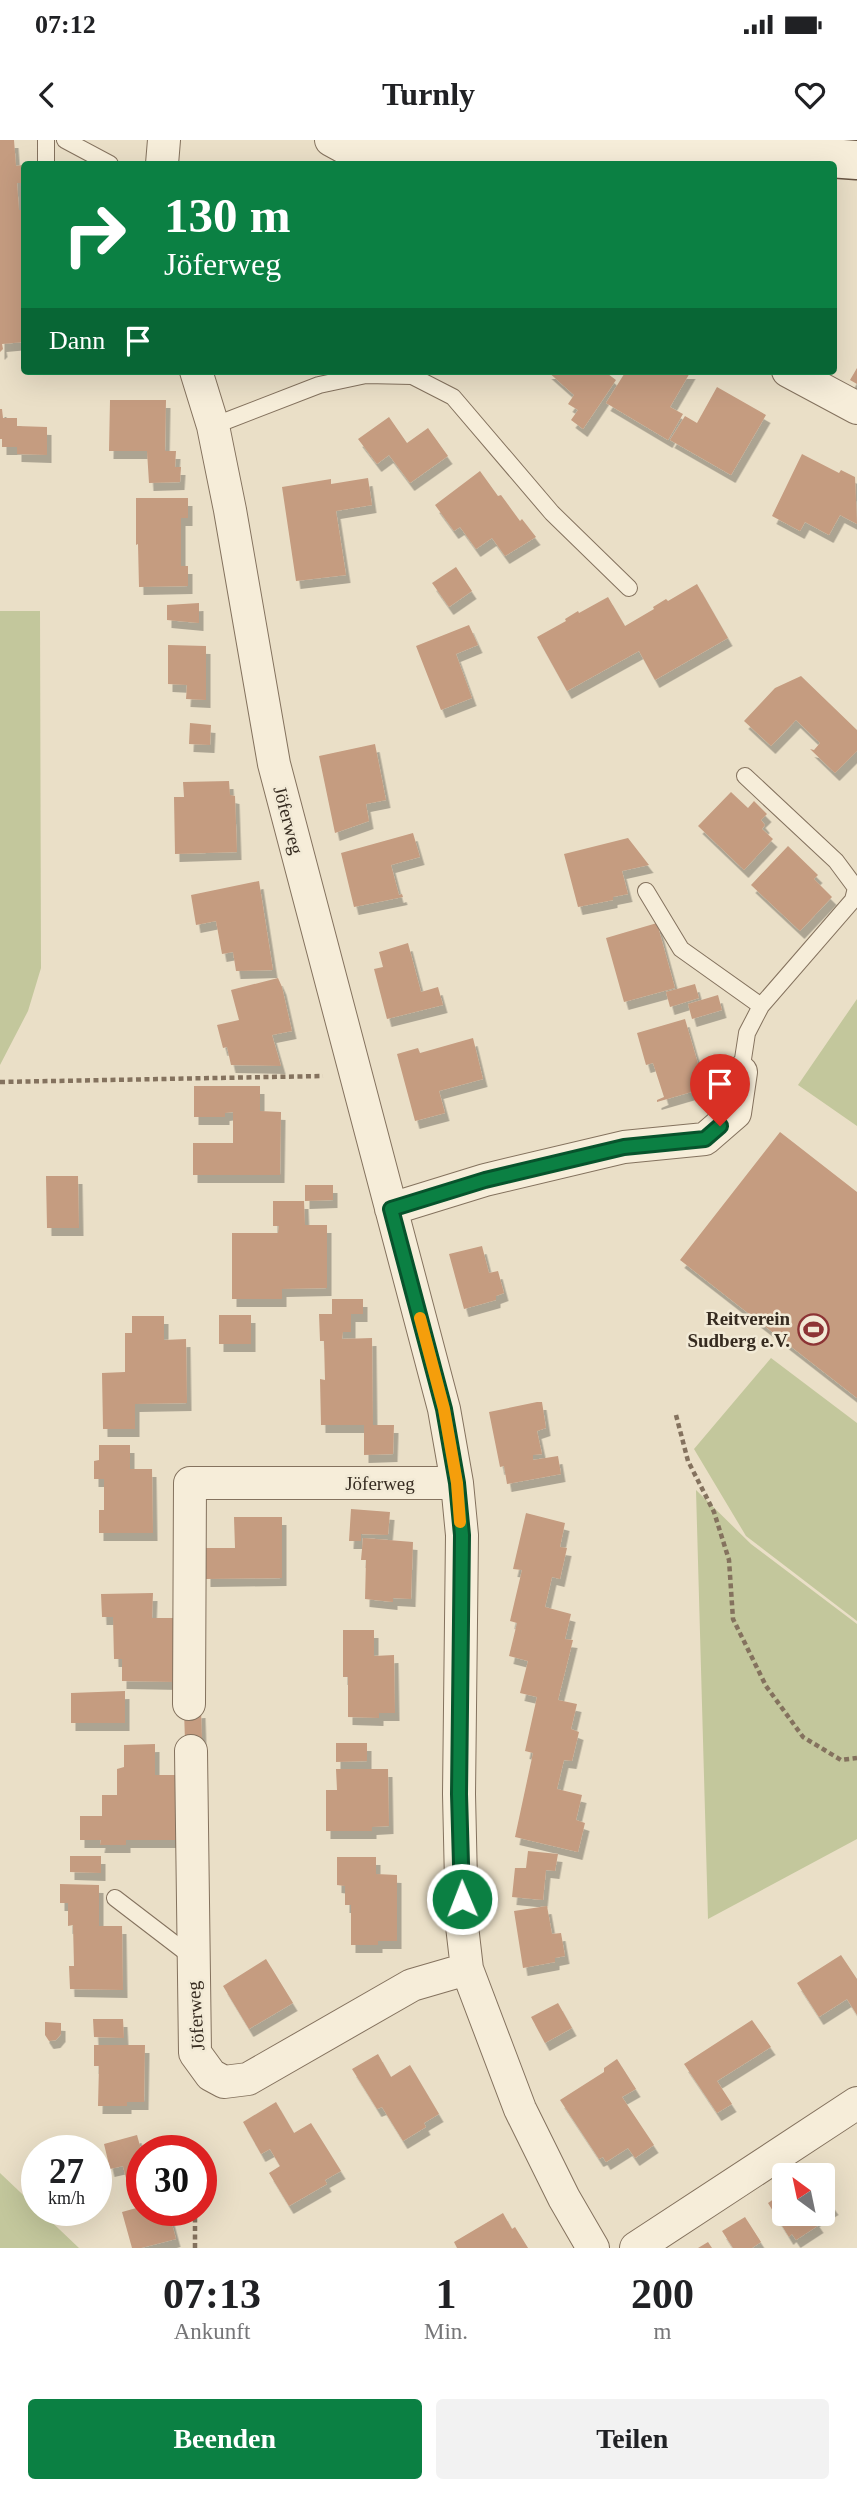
<!DOCTYPE html>
<html lang="de">
<meta charset="utf-8">
<style>
:root{--surface:#fff;--page:#f2f2f2;--text:#202124;--muted:#757577;--accent:#0b8043}
body{margin:0;font-family:"Times New Roman",serif;background:var(--page);color:var(--text);height:100vh;display:flex;flex-direction:column;font-size:26px;white-space:nowrap}
*{box-sizing:border-box;margin:0}
p{font-size:23px;color:var(--muted)}
.icon{flex:none;width:38px;height:38px;fill:none;stroke:currentColor;stroke-width:2;stroke-linecap:round;stroke-linejoin:round}
.map{position:relative;height:2108px;overflow:hidden}
.sheet{display:flex;flex-direction:column;background:var(--surface);flex:1}
.sheet>*{flex:none}
.banner{position:absolute;left:21px;top:21px;width:816px;height:214px;border-radius:7px;box-shadow:0 7px 28px #0002;background:#0b8043;color:#fff;overflow:hidden}
.needle{width:46px;rotate:327deg}
.controls{position:absolute;left:772px;top:2023px;display:grid;gap:14px}
.controls a{display:grid;place-items:center;width:63px;height:63px;border-radius:7px;background:var(--surface);box-shadow:0 7px 28px #0002;font-size:35px}
.speed{position:absolute;left:21px;top:1995px;display:flex;gap:14px;font-size:35px;font-weight:700;text-align:center}
.speed>*{display:grid;place-content:center;width:91px;height:91px;border-radius:50%;background:var(--surface);box-shadow:0 7px 28px #0002;line-height:1}
.speed small{font-size:18px;font-weight:400}
.speed .limit{border:10px solid #d22;background:#fff;color:#111}
.pin{position:absolute;display:grid;place-items:center;width:60px;height:60px;color:#fff;margin:-72px -30px;border-radius:50% 50% 50% 0;rotate:-45deg;box-shadow:0 0 7px #0007}
.pin .icon{rotate:45deg}
.me{position:absolute;width:77px;margin:-38px;rotate:359deg;stroke-linejoin:round;filter:drop-shadow(0 0 5px #0008)}
.turn{display:flex;align-items:center;gap:24px;height:147px;padding:0 28px;font-size:32px}
.turn .icon{width:91px;height:91px;stroke-width:2.5}
.turn b{display:block;font-size:49px;line-height:60px}
.then{display:flex;align-items:center;height:66px;padding:0 28px;background:#0003;gap:14px;font-size:26px}
.eta{display:flex;justify-content:space-evenly;align-items:center;height:119px;text-align:center}
.eta b{font-size:42px;font-weight:700;line-height:49px}
.button{display:flex;gap:14px;margin-top:auto;padding:14px 28px}
.button a{flex:1;height:80px;border-radius:7px;background:var(--accent);color:#fff;font-size:28px;font-weight:700;line-height:80px;text-align:center}
.button a+a{background:var(--page);color:var(--text)}
.status{display:flex;justify-content:space-between;align-items:center;height:49px;padding:0 35px;background:var(--surface);direction:ltr}
.status svg{height:19px;fill:currentColor}
header{display:flex;justify-content:space-between;align-items:center;height:91px;padding:0 28px;background:var(--surface);font-size:32px;font-weight:700}
.map>svg:first-child{display:block}
.green{fill:#c3c79c}
.building{fill:#c59c80;filter:url(#shadow)}
.lines{fill:none;stroke-linecap:round;stroke-linejoin:round}
.lane-casing{stroke:#84725e;stroke-width:18}
.street-casing{stroke:#84725e;stroke-width:34}
.secondary-casing{stroke:#665341;stroke-width:41}
.path{stroke:#84725e;stroke-width:4.5;stroke-dasharray:5 3.5;stroke-linecap:butt}
.lane{stroke:#f6edd9;stroke-width:16}
.street{stroke:#f6edd9;stroke-width:32}
.secondary{stroke:#f6edd9;stroke-width:38}
.route-casing{stroke:#07532c;stroke-width:18}
.route{stroke:#0b8043;stroke-width:12}
.slow{stroke:#f59e0b;stroke-width:12}
.labels{text-anchor:middle;stroke-width:5;stroke-linejoin:round;paint-order:stroke}
.street-label{font-size:19px;fill:#362b20;stroke:#f2ead6}
.poi-label{font-size:19px;font-weight:bold;fill:#362b20;stroke:#f2ead6;text-anchor:end}
</style>
<div class="status"><b>07:12</b><svg viewBox="0 0 49 12"><path d="M0 12V9h3v3zM5 12V6h3v6zM10 12V3h3v9zM15 12V0h3v12zM26 1h20v11H26zM47 4h2v5h-2z"/></svg></div>
<header><svg class="icon" aria-label="back" viewBox="0 0 24 24"><path d="M15 5l-7 7 7 7"/></svg>Turnly<svg class="icon" aria-label="heart" viewBox="0 0 24 24"><path d="M12 20l-8-8c-3-5 5-10 8-4 3-6 11-1 8 4z"/></svg></header>
<div class="map">
<svg width="857" height="2108" viewBox="0 0 857 2108">
<defs>
<filter id="shadow"><feDropShadow dx="4.5" dy="8" stdDeviation="0" flood-color="#0004"/></filter>
</defs>
<rect width="100%" height="100%" fill="#eadfc7"/>
<path class="green" d="M0,471H40L41,828L28,871L0,925Z
M857,859V986L798,945Z
M771,1218L857,1283V1481L746,1396L694,1309Z
M696,1350L751,1404L857,1484V1699L708,1779Z
M0,2033L79,2108H0Z"/>
<path class="building" d="M0,0H14L16,26L23,25L24,43H17L19,70H24V130H23L24,202L2,204L3,209L0,212Z
M857,228V244L850,240Z
M547,231H604L616,240L583,289L571,280L578,270L568,264L574,255Z
M626,231H691L670,267L683,274L668,300L606,263Z
M717,247L766,275L731,335L670,300L685,276L697,283Z
M110,260H166L165,311H176L175,327H181L180,342L149,343L147,311H109Z
M0,269H2L3,278H17V286L47,287V315L17,314V307H2V299H0Z
M389,277L407,303L428,288L448,316L410,343L389,315L377,324L358,299Z
M802,314L839,333L841,330L855,337L857,384L840,375L829,395L805,382L800,391L772,376Z
M480,331L498,356L501,355L520,381L522,379L536,397L505,416L492,398L476,409L460,387L454,391L435,365Z
M368,338L372,365L336,371L346,435L296,441L282,347L331,339V344Z
M136,358H188V378H181V426H188V446L139,447L138,404L136,405Z
M456,427L472,451L449,467L432,443Z
M697,444L728,498L655,540L639,511L567,551L537,497L566,481L565,479L578,471L579,473L608,457L625,486L654,469L653,467L666,459L668,461Z
M199,463V483L167,480V465Z
M469,485L478,505L456,514L472,558L441,570L416,506Z
M168,505L206,506V560L186,559L187,545L168,544Z
M801,536L857,590V611L835,633L810,609L814,610L820,603L796,580L771,606L744,581L775,548Z
M190,583L211,585L210,605L189,604Z
M375,604L386,660L366,664L369,681L335,693L319,616Z
M229,641L230,655L235,656L237,712L175,714L174,657H184L183,642Z
M731,652L748,668L754,661L767,674L761,680L765,685L762,689L773,699L744,730L698,686Z
M413,693L420,717L391,725L399,755L402,754L403,757L354,767L341,713Z
M628,698L649,725L622,731L628,754L613,757V760L578,767L564,714Z
M788,706L818,735L814,739L832,757L800,791L751,745Z
M259,741L273,830L236,831L233,812L222,814L216,781L196,785L191,755Z
M657,783L675,848L624,862L606,798Z
M408,803L421,852L438,847L443,865L387,879L374,829L383,827L379,812Z
M278,838L282,847L292,891L272,895L281,926L231,925L227,907L223,908L217,885L239,880L231,850Z
M695,844L699,858L670,867L666,852Z
M718,855L722,870L692,879L688,864Z
M685,879L705,948L657,962V960L664,957L653,923L646,925L637,893Z
M473,898L483,939L439,951L445,973L415,981L397,914L418,908L420,913Z
M194,946H260V971L281,972L280,1035H193V1003H233V972L225,973V977H194Z
M780,992L857,1052V1258L680,1120Z
M46,1036H78L79,1088H47Z
M305,1045H333V1060L305,1061Z
M273,1061H304L305,1085H327V1148L282,1149V1159H232V1093H278L279,1086H273Z
M482,1106L489,1133L498,1131L504,1153L496,1156V1160L464,1169L449,1114Z
M332,1159H363V1174H351V1192H343L342,1199L372,1198L373,1285H394L393,1314L364,1315V1285H321L320,1239L325,1240L324,1201H320L319,1174H332Z
M219,1175H251V1204H219Z
M132,1176H164V1200L186,1199L187,1263L135,1264V1289H103L102,1233L125,1232V1193H132Z
M537,1262H542L546,1288L537,1291L542,1314L533,1315V1320L558,1316L561,1334L507,1344L504,1326L500,1327L489,1272Z
M99,1305H130V1329H152L153,1393H99V1370H104V1339H94V1321L99,1320Z
M351,1369L390,1372L388,1395L361,1394V1401H349Z
M526,1373L565,1383L560,1407L567,1408L560,1439L552,1437L545,1467L571,1474L565,1499L573,1500L558,1560L577,1564L571,1589L579,1592L572,1621L564,1620L557,1649L582,1655L576,1680L585,1683L578,1712L515,1697L533,1613L525,1611L537,1557L520,1553L528,1521L509,1516L517,1483L510,1481L522,1430L513,1429Z
M234,1377H282V1438L206,1439V1408H235Z
M363,1398L413,1402L411,1459L393,1458V1462L365,1459L366,1420H361Z
M153,1453L152,1478H176L177,1542L122,1541V1519H114L113,1477H102L101,1454Z
M343,1490H374V1516L394,1515L395,1573H379V1578L348,1577V1537H343Z
M125,1551V1583H71V1553Z
M201,1570L202,1600L185,1601L184,1571Z
M336,1603H367V1621L336,1622Z
M155,1604V1635H178V1700H126V1705H100L101,1700H80V1676H102V1655H117V1629L124,1627V1605Z
M336,1629H388L389,1686L372,1687V1691H326V1650H337Z
M528,1711L558,1714L555,1731L546,1730L543,1760L512,1757L515,1728H526Z
M70,1716H101V1733L70,1732Z
M337,1717H376V1734L397,1735V1801H378V1805H351V1765H345V1746L337,1745Z
M60,1744L99,1745V1786H122L123,1850L70,1849L69,1826H74L73,1785L68,1786V1763H60Z
M547,1766L552,1794L561,1793L565,1816L555,1818V1822L523,1828L514,1771Z
M841,1815L857,1839V1875L847,1859L819,1877L797,1843Z
M266,1819L293,1863L249,1889L223,1846Z
M558,1863L572,1888L545,1903L531,1877Z
M93,1879H123L124,1898L94,1897Z
M752,1880L771,1907L717,1941L732,1964L717,1973L684,1924Z
M45,1882L61,1883V1894L56,1900L49,1901L45,1895Z
M94,1905H145L144,1962H127V1966H98L99,1926H94Z
M378,1914L391,1937L410,1925L439,1974L424,1983L426,1987L403,2001L382,1967L377,1969L352,1929Z
M617,1919L636,1949L622,1957L654,2005L635,2018L628,2008L606,2022L603,2017L599,2019L560,1960L604,1932V1928Z
M276,1962L294,1993L311,1983L341,2031L325,2040L327,2044L289,2066L269,2033L280,2026L270,2009L261,2014L243,1982Z
M137,1995L142,2013V2070H175L169,2073L176,2099L141,2108H132L122,2072L140,2067L133,2044L128,2046L123,2026L110,2029L104,2004Z
M822,2050L834,2067L815,2079L819,2085L796,2100L792,2094L789,2097L768,2063L784,2052V2074H822Z
M503,2073L512,2089L515,2087L528,2108H457L454,2102Z
M745,2077L761,2102L752,2108H733L722,2091Z
M708,2102L712,2108H698Z"/>
<g class="lines">
<defs>
<path id="lane" d="M65,0L110,24
M46,24V0
M213,286L319,245L366,235L412,236L453,257L552,373L629,448
M646,751L681,809L761,866
M741,932L747,893L761,866L853,760L856,748L836,721L745,636
M115,1758L192,1817"/>
<path id="street" d="M331,0L375,24
M162,24L164,0
M196,231L213,286L230,370L274,624L444,1269L457,1343L462,1395L459,1654L462,1786L467,1829L520,1969L564,2058L593,2108
M788,231L857,268
M391,1069L485,1040L624,1007L705,999L735,973L741,932
M189,1564L190,1343H457
M191,1611L195,1913L211,1935L224,1942L248,1939L412,1845L467,1829
M636,2108L857,1963"/>
<path id="secondary" d="M375,0L436,10L484,14L675,13L787,15L857,20"/>
</defs>
<use href="#lane" class="lane-casing"/>
<use href="#street" class="street-casing"/>
<use href="#secondary" class="secondary-casing"/>
<path class="path" d="M0,942L323,936
M676,1275L688,1321L714,1372L729,1420L733,1479L766,1546L803,1597L841,1620L857,1618
M195,2011V2006
M195,2108V2070"/>
<use href="#lane" class="lane"/>
<use href="#street" class="street"/>
<use href="#secondary" class="secondary"/>
</g>
<g class="lines">
<defs>
<path id="route" d="M462,1759L459,1654L462,1395L457,1343L444,1269L391,1069L485,1040L624,1007L705,999L720,986"/>
</defs>
<use href="#route" class="route-casing"/>
<use href="#route" class="route"/>
<path class="slow" d="M420,1178L444,1269L457,1343L460,1382"/>
</g>
<defs>
<symbol id="stadium-ring" viewBox="-11 -11 22 22"><circle r="9.5" fill="#f2ead6" stroke="#8d3435" stroke-width="1.5"/><path d="M0-5a6.5 5 0 1 0 0 10a6.5 5 0 1 0 0-10ZM-3.5-1.8h7v3.6h-7Z" fill="#8d3435"/></symbol>
</defs>
<g fill-rule="evenodd">
<use href="#stadium-ring" x="796" y="1172" width="35" height="35"/>
</g>
<g class="labels">
<g class="street-label">
<text transform="translate(289 680) rotate(75)" y="7">Jöferweg</text>
<text x="380" y="1350">Jöferweg</text>
<text transform="translate(195 1876) rotate(-94)" y="7">Jöferweg</text>
</g>
<g class="poi-label">
<text x="790" y="1185">Reitverein<tspan x="790" dy="22">Sudberg e.V.</tspan></text>
</g>
</g>
</svg>
<div class="controls">
<a><svg class="needle" viewBox="-14 -14 28 28"><path d="M0-13l5 13h-10z" fill="#e53935"/><path d="M0 13l5-13h-10z" fill="#757577"/></svg></a>
</div>
<div class="speed"><div>27<small>km/h</small></div><div class="limit">30</div></div>
<div class="pin" style="left:720px;top:986px;background:#d93025"><svg class="icon" aria-label="arrive" viewBox="0 0 24 24"><path d="M6 21V4h12l-3 4 3 4H6"/></svg></div>
<svg class="me" style="left:462px;top:1759px" viewBox="-20 -20 40 40"><circle r="17" fill="#0b8043" stroke="#fff" stroke-width="3"/><path d="M0-11L8 9 0 5-8 9z" fill="#fff"/></svg>
<div class="banner">
<div class="turn"><svg class="icon" aria-label="right" viewBox="0 0 24 24"><path d="M7 20v-9h11M14 6l5 5-5 5"/></svg><div><b>130 m</b>Jöferweg</div></div>
<div class="then">Dann<svg class="icon" aria-label="arrive" viewBox="0 0 24 24"><path d="M6 21V4h12l-3 4 3 4H6"/></svg></div>
</div>
</div>
<section class="sheet">
<div class="eta">
<div><b>07:13</b><p>Ankunft</p></div>
<div><b>1</b><p>Min.</p></div>
<div><b>200</b><p>m</p></div>
</div>
<div class="button"><a>Beenden</a><a>Teilen</a></div>
</section>
